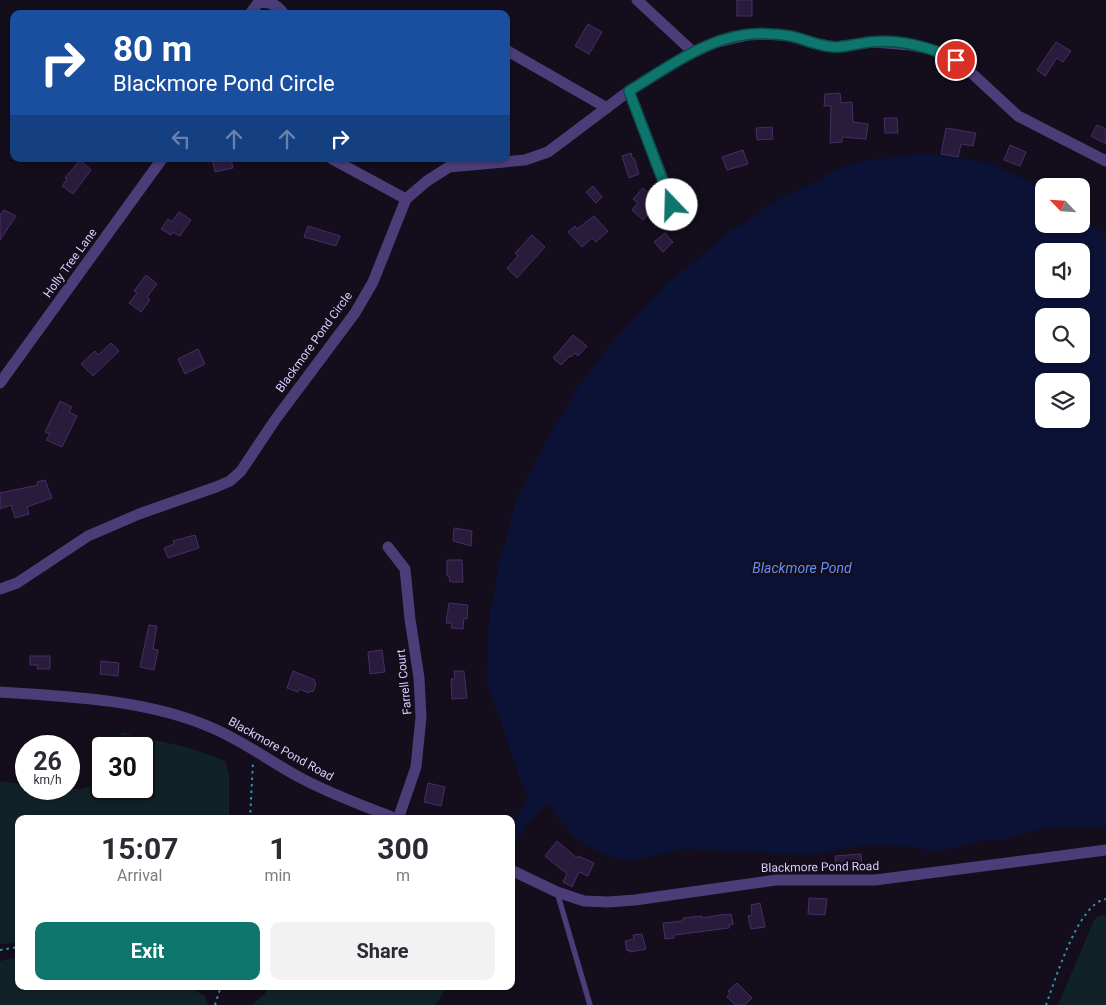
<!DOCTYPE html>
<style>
:root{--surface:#fff;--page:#f2f2f3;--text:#2b2b33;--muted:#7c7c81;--accent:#0f766e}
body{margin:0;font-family:Roboto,sans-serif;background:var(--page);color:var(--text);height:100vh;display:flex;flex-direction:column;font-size:19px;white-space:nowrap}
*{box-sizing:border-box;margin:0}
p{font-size:16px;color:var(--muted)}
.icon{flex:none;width:28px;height:28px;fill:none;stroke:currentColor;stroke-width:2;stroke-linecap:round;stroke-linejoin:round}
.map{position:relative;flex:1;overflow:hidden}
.drawer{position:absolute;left:15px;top:815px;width:500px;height:175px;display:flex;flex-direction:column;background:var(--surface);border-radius:10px;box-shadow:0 1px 4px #0004}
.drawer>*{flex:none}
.guide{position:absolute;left:10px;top:10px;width:500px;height:152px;border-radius:10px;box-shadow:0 1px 4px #0004;background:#1a4fa0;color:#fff;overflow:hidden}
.needle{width:32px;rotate:295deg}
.fabs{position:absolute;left:1035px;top:178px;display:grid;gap:10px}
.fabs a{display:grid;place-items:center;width:55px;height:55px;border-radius:10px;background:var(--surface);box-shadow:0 1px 4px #0004;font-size:25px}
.speed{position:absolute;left:15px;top:735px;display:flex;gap:10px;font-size:25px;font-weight:700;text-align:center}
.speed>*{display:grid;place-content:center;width:65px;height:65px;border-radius:50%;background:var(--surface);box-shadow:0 1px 4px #0004;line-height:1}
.speed small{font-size:12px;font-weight:400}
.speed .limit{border:2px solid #111;border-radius:8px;background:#fff;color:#111}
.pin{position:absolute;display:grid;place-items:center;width:42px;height:42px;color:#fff;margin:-21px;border:2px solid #fff;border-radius:50%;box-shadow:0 1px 5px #0007}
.me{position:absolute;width:55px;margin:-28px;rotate:339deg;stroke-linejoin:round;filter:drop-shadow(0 0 4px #0008)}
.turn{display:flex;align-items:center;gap:18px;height:105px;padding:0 20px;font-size:22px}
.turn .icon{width:65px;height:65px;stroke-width:2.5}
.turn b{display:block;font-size:35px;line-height:42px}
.lanes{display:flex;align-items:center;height:48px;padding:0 20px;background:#0003;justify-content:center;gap:25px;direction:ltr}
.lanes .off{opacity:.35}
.eta{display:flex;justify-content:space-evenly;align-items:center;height:85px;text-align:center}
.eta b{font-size:30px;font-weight:700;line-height:35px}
.primary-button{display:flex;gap:10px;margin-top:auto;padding:10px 20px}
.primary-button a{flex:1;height:58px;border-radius:10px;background:var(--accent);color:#fff;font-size:20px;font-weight:700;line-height:58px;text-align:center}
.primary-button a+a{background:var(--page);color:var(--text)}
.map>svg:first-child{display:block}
.green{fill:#112226}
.water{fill:#0c1236;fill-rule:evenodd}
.building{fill:#291b3c;stroke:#462e66}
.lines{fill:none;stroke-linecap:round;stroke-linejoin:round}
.path{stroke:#3692a6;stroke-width:2;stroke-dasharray:2.5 4;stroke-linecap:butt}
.service{stroke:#4c3c78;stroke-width:5.5}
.minor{stroke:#4c3c78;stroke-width:11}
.route-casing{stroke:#0a4d48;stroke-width:12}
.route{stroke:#0f766e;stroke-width:9}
.labels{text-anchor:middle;stroke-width:5;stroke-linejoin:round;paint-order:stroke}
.street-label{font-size:12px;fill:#ddccfb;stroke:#130d1c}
.water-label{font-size:14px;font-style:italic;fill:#638ef3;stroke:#130d1c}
</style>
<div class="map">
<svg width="1106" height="1005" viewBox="0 0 1106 1005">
<rect width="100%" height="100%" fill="#130d1c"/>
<path class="green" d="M122,732L193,749L225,761L229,774V819H19V943L0,944V781L26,785V789H82L101,782V789H144V746H116Z
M1106,915V1005H1058L1094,920L1099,916Z
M19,957V986H189L205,996L208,1005H0V961Z
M268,986H448L435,1005H252L265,994Z"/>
<path class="water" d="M928,153L986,162L1024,179L1044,192V224H1081V218L1106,234V828L1046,827L1008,839L987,840L944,850L926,851L919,847L895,846H859L812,855L684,849L631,861L613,857L586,846L571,834L548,803L529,822L511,847V826L525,803L528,795L522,784L487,682L489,616L495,592L498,565L517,498L554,426L564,412L576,389L613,341L668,282L697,260L728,232L744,223L767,206L798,189L814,183L827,174L856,162ZM1044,251H1081V289H1044ZM1044,316H1081V354H1044ZM1044,381H1081V419H1044Z"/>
<path class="building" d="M737,0H752V16H737Z
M588,24L602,32L589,54L575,46Z
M1056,42L1071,51L1063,62L1057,58L1045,76L1037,70Z
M840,93L841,103L852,102L853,122L868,124L866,139L842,137V142L830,143L831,106H824L825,94Z
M884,118H897L898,133H885Z
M1097,125L1106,129V144L1091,136Z
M772,127L773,139L757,140L756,128Z
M946,128L976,133L973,146L961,144L958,157L941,154Z
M1010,145L1026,152L1020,166L1004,160Z
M743,150L748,164L727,170L722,157Z
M631,153L632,158H634L639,174L629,178L622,156Z
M212,159H231L233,168L215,172Z
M80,160L91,170L73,194L62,186L67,179L65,178Z
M593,186L602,197L596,203L586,192Z
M643,188L653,197L648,202L654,207L643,220L632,210L638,203L633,199Z
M4,210L16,216L0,240V215Z
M179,212L191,220L180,236L173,232L171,235L161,229L168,219L172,222Z
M594,216L608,231L596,242L592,238L582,247L568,232L575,226L577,229Z
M308,226L340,236L336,246L304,237Z
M665,233L673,242L663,252L654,242Z
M532,235L545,247L517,278L507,268L518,256L515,253Z
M146,275L157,284L147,297L150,300L141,312L129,303L137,293L134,291Z
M573,335L587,346L578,356L575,353L571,357L570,356L561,365L553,358Z
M111,343L119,351L93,376L81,364L95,351L98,355Z
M198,349L205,364L185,374L178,359Z
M60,401L72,407L69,412L77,416L62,447L46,440L50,434L45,432Z
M45,480L52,498L27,507L29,514L15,518L11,505L0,509V493L38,485L37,482Z
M454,528L472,531L471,546L453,541Z
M195,535L199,548L168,558L164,548L174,544L173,541Z
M447,560H462L463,582H450L449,576H447Z
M449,603L468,605L467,619L464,618L463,629L451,628L452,623H446Z
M149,625L157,626L153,649L158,650L154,670L140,667Z
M382,650L385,672L370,674L368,652Z
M30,656H50V669H37L38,665H30Z
M101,661L119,663L118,676L100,674Z
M293,671L315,680L314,682L316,684L313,692L310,691L309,693L299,689L298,692L287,688Z
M454,671H464L467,698L452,699L451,679L455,678Z
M428,783L445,787L441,806L424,802Z
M557,841L577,858L578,856L594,863L588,876L579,872L572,887L563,882L567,874L545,856Z
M861,854L862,869L836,868L835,856Z
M809,898L827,899L825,915L808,914Z
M760,903L765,927L751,929L748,916L752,915L751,905Z
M726,914L727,915L731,914L733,924L729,925V928L674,935V938L665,939L663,923L683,921V918L702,916V918Z
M642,934L646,949L630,952V950L627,951L625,941L634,939L633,935Z
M737,983L752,998L745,1005H735L727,997L730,993L728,991Z"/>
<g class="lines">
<path class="path" d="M250,819L253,762
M0,950L19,947
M215,1005L221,986
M1046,1005C1055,981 1078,903 1106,899"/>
<path class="service" d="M557,892L590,1005"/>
<path class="minor" d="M637,0L693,52
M250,14L258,3C269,1 278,5 284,14
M506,50L607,108
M629,91L673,205
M332,159L406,199
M0,383L162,159
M388,547L405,569L410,619L419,678L421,717L416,767L398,819
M0,589L17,583L88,536L139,514L216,487L230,481L241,471L275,420L355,313L373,282L406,199L427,181L449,167L525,160L548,152L629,91L684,57L714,43L748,35L767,34L791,36L812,43L835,47L873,42L910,45L933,50L945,54L965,67L1018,116L1106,161
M0,692C67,696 148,700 210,727C242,740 269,761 299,777C330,794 364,806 397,819
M511,870L557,892L584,901L608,902L635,900L776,880H875L1106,850"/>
</g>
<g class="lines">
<defs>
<path id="route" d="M672,205L629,91C672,65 717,29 771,34C777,34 784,35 790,36C806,39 821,48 838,47C849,46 860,43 871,42C899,39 932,47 956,60"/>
</defs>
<use href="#route" class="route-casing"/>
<use href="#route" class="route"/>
</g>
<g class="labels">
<g class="street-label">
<text transform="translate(70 263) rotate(-54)" y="4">Holly Tree Lane</text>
<text transform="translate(314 342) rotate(-54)" y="4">Blackmore Pond Circle</text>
<text transform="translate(404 682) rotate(-96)" y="4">Farrell Court</text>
<text transform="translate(281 749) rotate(29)" y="4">Blackmore Pond Road</text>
<text transform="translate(820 867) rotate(-1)" y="4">Blackmore Pond Road</text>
</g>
<g class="water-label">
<text x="802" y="573">Blackmore Pond</text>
</g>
</g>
</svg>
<div class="fabs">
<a><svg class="needle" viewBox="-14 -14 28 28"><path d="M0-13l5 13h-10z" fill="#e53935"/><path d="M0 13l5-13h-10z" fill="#7c7c81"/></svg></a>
<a><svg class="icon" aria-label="sound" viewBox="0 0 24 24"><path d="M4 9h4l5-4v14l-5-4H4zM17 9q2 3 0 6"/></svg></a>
<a><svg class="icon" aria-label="search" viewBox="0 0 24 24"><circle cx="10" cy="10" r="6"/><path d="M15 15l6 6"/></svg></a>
<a><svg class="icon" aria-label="layers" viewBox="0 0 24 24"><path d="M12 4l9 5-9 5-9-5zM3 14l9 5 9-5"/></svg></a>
</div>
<div class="speed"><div>26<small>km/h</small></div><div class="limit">30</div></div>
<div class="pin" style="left:956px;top:60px;background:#d93025"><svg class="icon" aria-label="arrive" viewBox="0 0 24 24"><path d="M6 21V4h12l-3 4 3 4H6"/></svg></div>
<svg class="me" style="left:672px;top:205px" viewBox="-20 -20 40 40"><circle r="19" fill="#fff"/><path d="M0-13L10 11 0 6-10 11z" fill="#0f766e"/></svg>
<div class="guide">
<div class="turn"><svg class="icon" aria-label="right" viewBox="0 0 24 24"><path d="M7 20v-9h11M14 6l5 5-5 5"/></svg><div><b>80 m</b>Blackmore Pond Circle</div></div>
<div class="lanes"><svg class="icon off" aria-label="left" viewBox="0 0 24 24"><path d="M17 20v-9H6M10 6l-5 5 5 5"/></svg><svg class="icon off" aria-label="ahead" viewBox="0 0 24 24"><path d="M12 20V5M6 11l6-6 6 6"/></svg><svg class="icon off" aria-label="ahead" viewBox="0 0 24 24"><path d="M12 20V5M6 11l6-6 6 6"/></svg><svg class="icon" aria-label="right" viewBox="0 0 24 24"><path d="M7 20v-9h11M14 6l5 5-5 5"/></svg></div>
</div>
<section class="drawer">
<div class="eta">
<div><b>15:07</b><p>Arrival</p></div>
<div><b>1</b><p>min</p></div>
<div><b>300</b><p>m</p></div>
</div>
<div class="primary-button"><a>Exit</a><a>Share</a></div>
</section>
</div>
